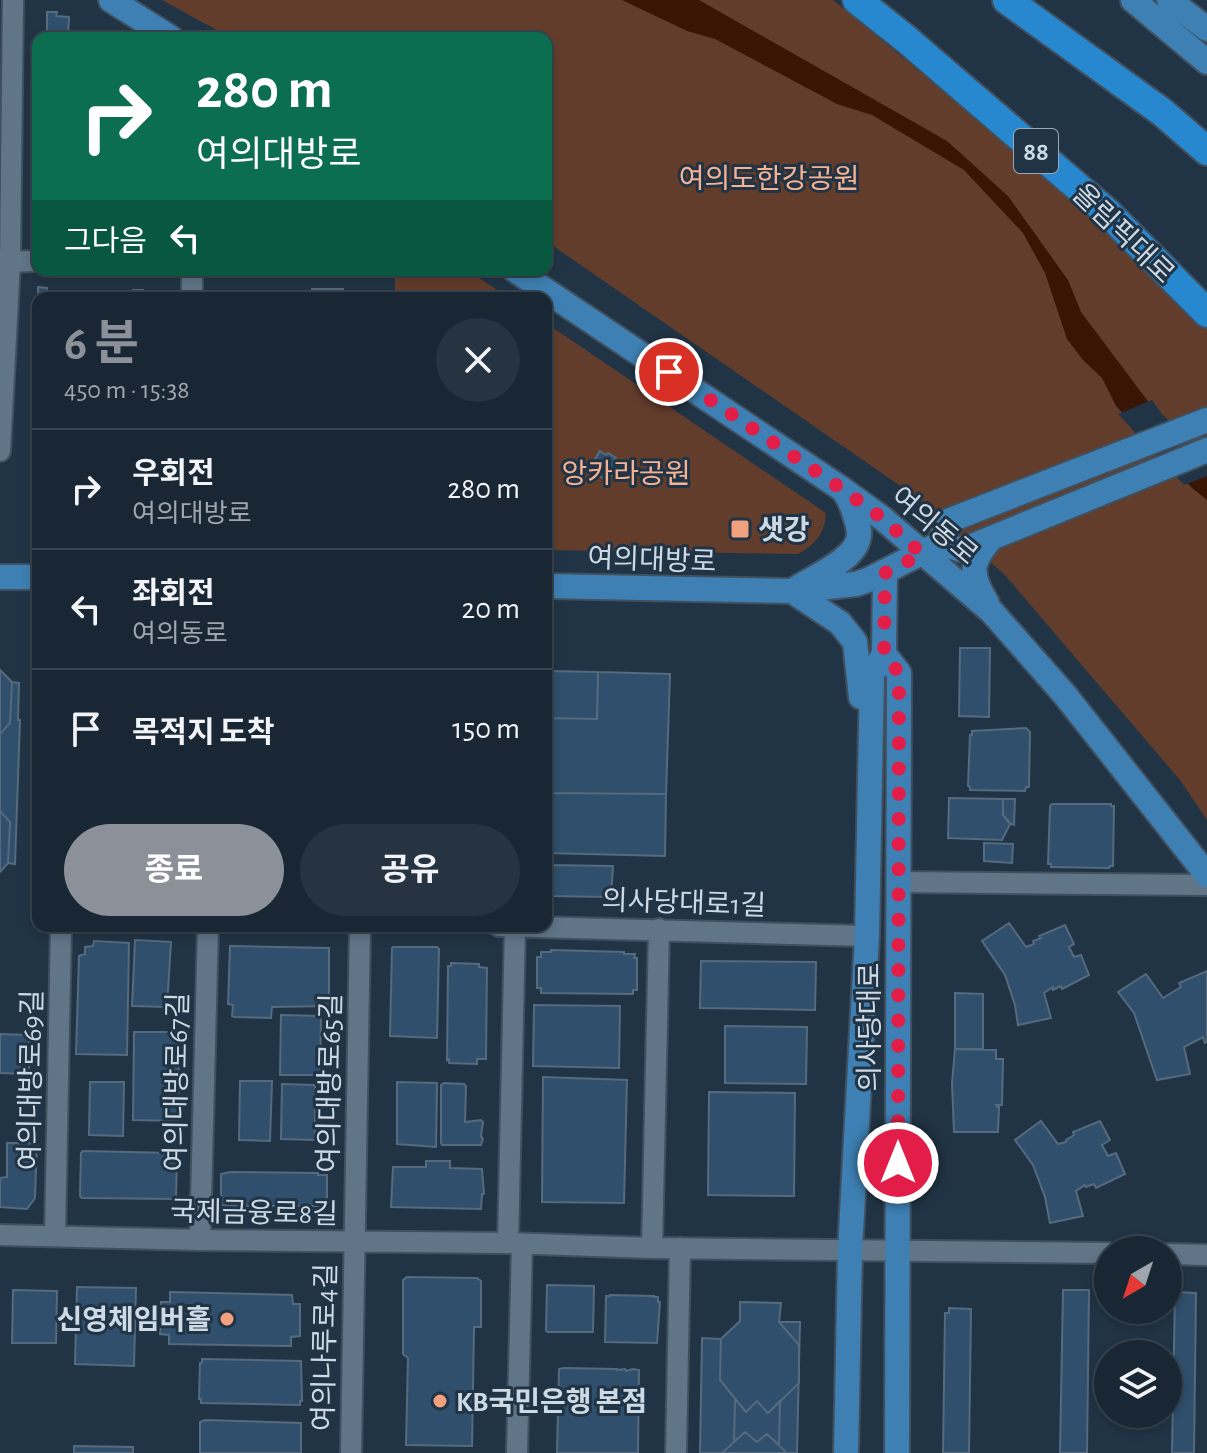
<!DOCTYPE html>
<html lang="ko">
<meta charset="utf-8">
<style>
:root{--surface:#192734;--page:#263340;--text:#f1f3f6;--muted:#9fa5ac;--line:#37444f;--accent:#8c9099}
body{margin:0;font-family:"Alegreya Sans","Noto Sans KR",sans-serif;background:var(--page);color:var(--text);height:100vh;display:flex;flex-direction:column;font-size:30px;white-space:nowrap}
*{box-sizing:border-box;margin:0}
p{font-size:26px;color:var(--muted)}
.icon{flex:none;width:44px;height:44px;fill:none;stroke:currentColor;stroke-width:2;stroke-linecap:round;stroke-linejoin:round}
.map{position:relative;flex:1;overflow:hidden}
.panel{position:absolute;left:32px;top:292px;width:520px;height:640px;display:flex;flex-direction:column;background:var(--surface);border-radius:16px;box-shadow:0 4px 12px #0003,0 0 0 2px var(--line)}
.panel>*{flex:none}
.top-card{position:absolute;left:32px;top:32px;width:520px;height:244px;border-radius:16px;box-shadow:0 4px 12px #0003,0 0 0 2px var(--line);background:#0b6e4f;color:#fff;overflow:hidden}
.needle{width:52px;rotate:219deg}
.tools{position:absolute;left:1094px;top:1236px;display:grid;gap:16px}
.tools a{display:grid;place-items:center;width:88px;height:88px;border-radius:50%;background:var(--surface);box-shadow:0 4px 12px #0003,0 0 0 2px var(--line);font-size:40px}
.pin{position:absolute;display:grid;place-items:center;width:68px;height:68px;color:#fff;margin:-34px;border:4px solid #fff;border-radius:50%;box-shadow:0 2px 8px #0007}
.me{position:absolute;width:88px;margin:-44px;rotate:0deg;stroke-linejoin:round;filter:drop-shadow(0 0 6px #0008)}
.turn{display:flex;align-items:center;gap:28px;height:168px;padding:0 32px;font-size:36px}
.turn .icon{width:104px;height:104px;stroke-width:2.5}
.turn b{display:block;font-size:56px;line-height:68px}
.then{display:flex;align-items:center;height:76px;padding:0 32px;background:#0003;gap:16px;font-size:30px}
.round{display:grid;place-items:center;flex:none;width:84px;height:84px;border-radius:42px;background:var(--page)}
.head{display:flex;align-items:center;justify-content:space-between;height:136px;padding:0 32px}
h1{font-size:48px;font-weight:700;line-height:60px;color:var(--accent)}
.primary-button{display:flex;gap:16px;margin-top:auto;padding:16px 32px}
.primary-button a{flex:1;height:92px;border-radius:48px;background:var(--accent);color:#fff;font-size:32px;font-weight:700;line-height:92px;text-align:center}
.primary-button a+a{background:var(--page);color:var(--text)}
ul{padding:0;list-style:none}
li{display:flex;align-items:center;gap:24px;height:120px;padding:0 32px;border-top:2px solid var(--line)}
li div{flex:1}
li b{display:block;font-size:30px}
li em{font-style:normal}
.map>svg:first-child{display:block}
.green{fill:#633d2c}
.water{fill:#381505}
.pier{fill:#213445}
.building{fill:#2f4f6c;stroke:#556a7d;stroke-width:2}
.lines{fill:none;stroke-linecap:round;stroke-linejoin:round}
.minor-casing{stroke:#40505f;stroke-width:24}
.major-casing{stroke:#40505f;stroke-width:28}
.highway-casing{stroke:#40505f;stroke-width:32}
.minor{stroke:#607588;stroke-width:20}
.major{stroke:#3e80b3;stroke-width:24}
.highway{stroke:#2788d0;stroke-width:28}
.route{stroke:#e11d48;stroke-width:14;stroke-dasharray:0 25.2}
.poi-dot{fill:#f1a17d;stroke:#213445;stroke-width:3}
.labels{text-anchor:middle;stroke-width:6;stroke-linejoin:round;paint-order:stroke}
.shield{fill:#213445;stroke:#99a8b4;stroke-width:2}
.shield-label{font-size:26px;font-weight:bold;fill:#cdd9e4}
.park-label{font-size:28px;fill:#f6b192;stroke:#213445}
.street-label{font-size:28px;fill:#cdd9e4;stroke:#213445}
.poi-label{font-size:28px;font-weight:bold;fill:#cdd9e4;stroke:#213445;text-anchor:start}
</style>
<div class="map">
<svg width="1207" height="1453" viewBox="0 0 1207 1453">
<rect width="100%" height="100%" fill="#213445"/>
<path class="green" d="M162,0H833L1140,254L1207,327V820L1180,780L1005,575L912,494L546,241V38H231Z
M395,270H467L509,298H395Z
M546,323L826,513C825,533 815,545 798,554L546,550Z"/>
<path class="water" d="M622,0H699L947,141L1008,196L1068,280L1081,312L1159,416L1207,462V500L1192,488L1116,406L1102,378L1083,360L1067,339L1045,273L1023,233L964,170L872,115L837,104L715,39L687,31Z"/>
<path class="pier" d="M1152,400L1162,414L1207,457V476L1184,485L1118,414Z"/>
<path class="building" d="M47,12H57L56,16L69,17L68,38H47Z
M217,270H312V273L217,271Z
M313,270H378V274H317V271Z
M38,287L47,288V292H62V298H38Z
M312,289H343L342,298H311Z
M133,290H143V294H156V298H133Z
M38,301V495H34Z
M600,451L606,455L608,453L616,458L614,460L620,464L607,481L589,469Z
M960,648H990L989,717L959,716Z
M0,670L12,682L19,683L18,720H20L15,864L8,863L0,872Z
M0,670L12,682L10,723L0,734Z
M546,671L598,672L597,719L546,718Z
M598,672L670,674L666,794L546,793V718L597,719Z
M1026,728L1030,732L1029,787H1026L1025,791L970,790V787L968,786L970,735H972V731Z
M546,793L666,794L665,856L546,853Z
M949,798L1003,799V815L1010,824L1002,840L948,838Z
M1003,799H1015L1014,825L1011,824L1003,815Z
M1052,804H1111V806H1114L1113,866H1110L1109,868L1051,867V864H1048L1050,806Z
M0,811L10,822L8,863L0,872Z
M984,843L1013,844L1012,863L984,861Z
M546,865L613,866L611,897L546,896Z
M1009,923L1026,947L1034,944L1033,941L1041,938L1039,936L1065,925L1074,944L1069,947L1074,957L1081,955L1089,975L1062,989L1061,986L1053,990V987L1044,993L1051,1018L1018,1025L1015,1005L1005,975L982,941Z
M135,940L171,942L167,1007L132,1006Z
M94,941L129,943L127,1055L76,1054L79,956L85,954V947L93,946Z
M230,946L329,948V1006L272,1007L271,1018L234,1017L232,1016L233,1005L228,1004Z
M393,947H437L439,949L437,1038L390,1036L392,948Z
M551,950L624,952V954H635L634,958H637V990H633V994L541,993V988H537V957H541V952H551Z
M701,961L816,962L815,1010L700,1008Z
M451,963L479,964V967L487,968L486,1059H477V1064L449,1063V1059L447,1060L448,966H451Z
M1207,971V1042L1205,1043L1203,1037L1184,1047L1190,1074L1157,1080L1134,1013L1118,992L1146,974L1163,998L1181,987L1179,983Z
M955,993L983,994V1049H955Z
M534,1005L620,1006L619,1068L533,1066Z
M281,1015L321,1016L320,1075H280Z
M725,1026L807,1027L806,1084L725,1083Z
M134,1032H179L178,1121L133,1120Z
M0,1034L29,1035V1074L0,1073Z
M955,1049L996,1050V1059H1003L1002,1105H996L997,1107H999L998,1132H954L952,1083Z
M543,1077L627,1080L624,1203L542,1202Z
M240,1081H272L270,1141L239,1140Z
M90,1082H124L123,1136L89,1135Z
M397,1082L437,1083L436,1147L397,1144Z
M444,1083L464,1084L466,1086L465,1122L481,1120L483,1122L481,1136L483,1139L481,1145H442L441,1143V1085Z
M282,1084L315,1085V1140L281,1139Z
M709,1092L795,1093L794,1196L708,1195Z
M1041,1121L1058,1144L1066,1142V1140L1074,1135L1073,1132L1100,1121L1110,1140L1102,1145L1108,1156L1116,1153L1125,1174L1096,1188L1094,1184L1086,1187L1085,1185L1076,1191L1083,1216L1050,1223L1045,1197L1033,1165L1015,1140Z
M7,1143H37L35,1198L27,1209L0,1207V1178L7,1177Z
M83,1151L174,1153L177,1155L176,1198L174,1199L82,1198L80,1196L81,1153Z
M426,1161H450V1168L482,1169L484,1194H482L481,1209L391,1207L393,1167H426Z
M230,1172L318,1173V1175H327V1206H230L221,1205V1174Z
M407,1277L477,1278L481,1281V1327H474L472,1446L406,1445L408,1358L403,1354V1280Z
M547,1285L594,1286L593,1332H548L546,1331Z
M77,1287L136,1288L134,1366L75,1364Z
M13,1290L57,1291L56,1343H12Z
M1063,1290H1089L1087,1453H1060Z
M170,1292L292,1295L293,1304H300V1336L291,1337V1346L169,1344V1335L160,1334L161,1302H170Z
M1175,1292L1196,1293L1194,1453H1172Z
M610,1295L654,1296V1297H658V1302H660L657,1343L605,1342L606,1296H610Z
M740,1302L781,1303L779,1322H800L797,1453H700L702,1338L721,1339L740,1321Z
M740,1302L781,1303L779,1322L799,1345V1383L768,1413L757,1401L746,1412L720,1380L721,1339L740,1321Z
M949,1308L971,1309L969,1453H943L945,1313H949Z
M202,1359L301,1361L302,1401H300V1405L201,1403V1399H199L200,1363H202Z
M564,1368L617,1369V1370L625,1369L626,1371L633,1369L639,1370L638,1453H557L559,1369Z
M735,1399L746,1412L757,1401L768,1413L780,1401L779,1445L767,1434L757,1442L745,1432L734,1442Z
M205,1420L301,1423V1453H200V1422Z
M745,1432L757,1442L767,1434L787,1453H722Z
M74,1446L133,1447V1453H74Z"/>
<g class="lines">
<defs>
<path id="minor" d="M0,262L38,261
M192,298V270
M0,451L10,262L13,0
M900,882L1207,885
M499,926L867,936
M0,1235L200,1240L508,1243L652,1248L1108,1253
M55,1236L61,926
M200,1240L208,926
M508,1243L515,926
M652,1248L659,929
M1168,1254L1207,1255
M351,1453L360,926
M517,1453L522,1244
M676,1453L680,1248"/>
<path id="major" d="M111,0L171,38
M1133,0L1207,62
M1169,0L1207,29
M515,270L842,489L882,518L992,612L1065,695L1207,875
M939,544L962,550L1207,450
M0,577H38
M546,586L792,591L856,584L868,580L939,544L948,521L1207,420
M797,588C814,577 853,560 858,540C861,531 857,523 855,515C852,505 850,499 844,491
M792,591L840,623L855,642L861,697
M987,603C970,575 969,563 992,538
M884,654L899,673L897,1453
M846,1453L850,1251L867,936L872,674L884,654L885,573"/>
<path id="highway" d="M857,0L906,39L1108,213L1207,313
M1007,0L1162,112L1207,151"/>
</defs>
<use href="#minor" class="minor-casing"/>
<use href="#major" class="major-casing"/>
<use href="#highway" class="highway-casing"/>
<use href="#minor" class="minor"/>
<use href="#major" class="major"/>
<use href="#highway" class="highway"/>
</g>
<g class="lines">
<path class="route" d="M669,372L842,489L882,518L922,554L885,573L884,654L899,673L898,1163"/>
</g>
<g class="poi-dot">
<rect x="730" y="519" width="20" height="20" rx="4"/>
<circle cx="227" cy="1319" r="8"/>
<circle cx="440" cy="1401" r="8"/>
</g>
<g class="labels">
<rect class="shield" x="1014" y="129" width="44" height="44" rx="6"/>
<g class="shield-label">
<text x="1036" y="160">88</text>
</g>
<g class="park-label">
<text x="769" y="188">여의도한강공원</text>
<text x="626" y="483">앙카라공원</text>
</g>
<g class="street-label">
<text transform="translate(1124 233) rotate(44)" y="10">올림픽대로</text>
<text transform="translate(935 525) rotate(40)" y="10">여의동로</text>
<text transform="translate(652 559) rotate(2)" y="10">여의대방로</text>
<text transform="translate(684 902) rotate(2)" y="10">의사당대로1길</text>
<text transform="translate(869 1027) rotate(-90)" y="10">의사당대로</text>
<text transform="translate(30 1080) rotate(-89)" y="10">여의대방로69길</text>
<text transform="translate(176 1082) rotate(-89)" y="10">여의대방로67길</text>
<text transform="translate(329 1083) rotate(-89)" y="10">여의대방로65길</text>
<text transform="translate(254 1212) rotate(1)" y="10">국제금융로8길</text>
<text transform="translate(324 1347) rotate(-89)" y="10">여의나루로4길</text>
</g>
<g class="poi-label">
<text x="758" y="539">샛강</text>
<text x="211" y="1329" text-anchor="end">신영체임버홀</text>
<text x="456" y="1411">KB국민은행 본점</text>
</g>
</g>
</svg>
<div class="tools">
<a><svg class="needle" viewBox="-14 -14 28 28"><path d="M0-13l5 13h-10z" fill="#e53935"/><path d="M0 13l5-13h-10z" fill="#9fa5ac"/></svg></a>
<a><svg class="icon" aria-label="layers" viewBox="0 0 24 24"><path d="M12 4l9 5-9 5-9-5zM3 14l9 5 9-5"/></svg></a>
</div>
<div class="pin" style="left:669px;top:372px;background:#d93025"><svg class="icon" aria-label="arrive" viewBox="0 0 24 24"><path d="M6 21V4h12l-3 4 3 4H6"/></svg></div>
<svg class="me" style="left:898px;top:1163px" viewBox="-20 -20 40 40"><circle r="17" fill="#e11d48" stroke="#fff" stroke-width="3"/><path d="M0-11L8 9 0 5-8 9z" fill="#fff"/></svg>
<div class="top-card">
<div class="turn"><svg class="icon" aria-label="right" viewBox="0 0 24 24"><path d="M7 20v-9h11M14 6l5 5-5 5"/></svg><div><b>280 m</b>여의대방로</div></div>
<div class="then">그다음<svg class="icon" aria-label="left" viewBox="0 0 24 24"><path d="M17 20v-9H6M10 6l-5 5 5 5"/></svg></div>
</div>
<section class="panel">
<div class="head"><div><h1>6 분</h1><p>450 m · 15:38</p></div><a class="round"><svg class="icon" aria-label="close" viewBox="0 0 24 24"><path d="M6 6l12 12M18 6L6 18"/></svg></a></div>
<ul>
<li><svg class="icon" aria-label="right" viewBox="0 0 24 24"><path d="M7 20v-9h11M14 6l5 5-5 5"/></svg><div><b>우회전</b><p>여의대방로</p></div><em>280 m</em></li>
<li><svg class="icon" aria-label="left" viewBox="0 0 24 24"><path d="M17 20v-9H6M10 6l-5 5 5 5"/></svg><div><b>좌회전</b><p>여의동로</p></div><em>20 m</em></li>
<li><svg class="icon" aria-label="arrive" viewBox="0 0 24 24"><path d="M6 21V4h12l-3 4 3 4H6"/></svg><div><b>목적지 도착</b></div><em>150 m</em></li>
</ul>
<div class="primary-button"><a>종료</a><a>공유</a></div>
</section>
</div>
